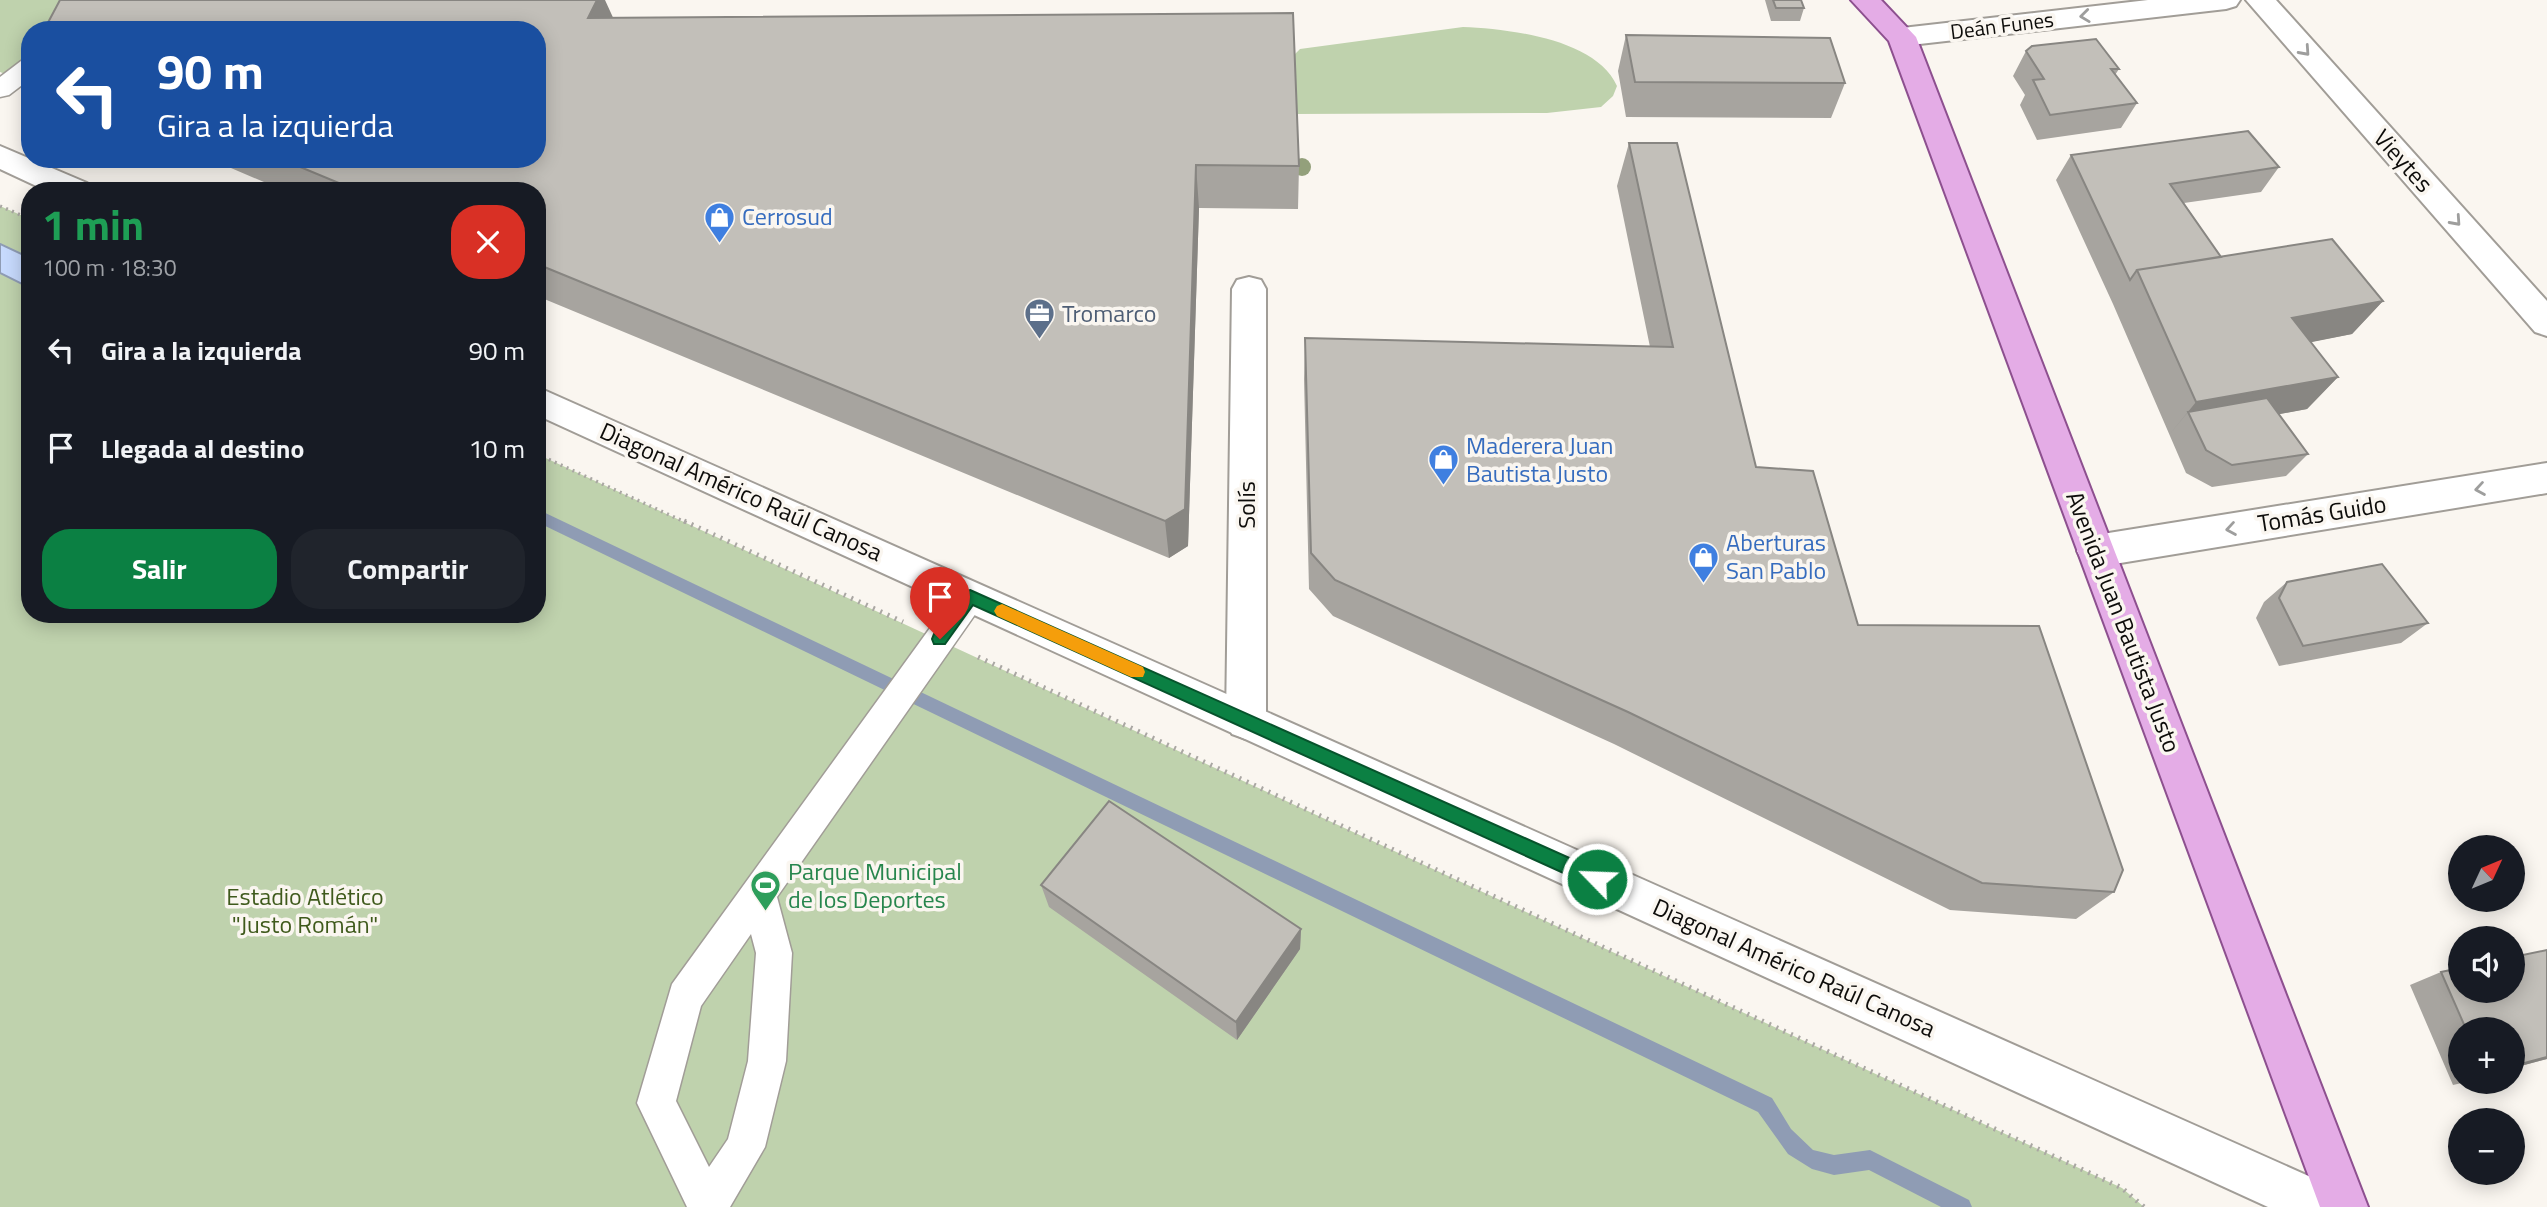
<!DOCTYPE html>
<html lang="es">
<meta charset="utf-8">
<style>
:root{--surface:#171b24;--page:#20242c;--text:#f1f3f6;--muted:#9ea1a6;--accent:#0b8043}
body{margin:0;font-family:"Titillium Web",sans-serif;background:var(--page);color:var(--text);height:100vh;display:flex;flex-direction:column;font-size:26px;white-space:nowrap}
*{box-sizing:border-box;margin:0}
p{font-size:23px;color:var(--muted)}
.icon{flex:none;width:38px;height:38px;fill:none;stroke:currentColor;stroke-width:2;stroke-linecap:round;stroke-linejoin:round}
.map{position:relative;flex:1;overflow:hidden}
.drawer{position:absolute;left:21px;top:182px;width:525px;height:441px;display:flex;flex-direction:column;background:var(--surface);border-radius:28px;box-shadow:0 4px 18px #0003}
.drawer>*{flex:none}
.hud{position:absolute;left:21px;top:21px;width:525px;height:147px;border-radius:28px;box-shadow:0 4px 18px #0003;background:#1a4fa0;color:#fff;overflow:hidden}
.needle{width:46px;rotate:46deg}
.controls{position:absolute;left:2448px;top:835px;display:grid;gap:14px}
.controls a{display:grid;place-items:center;width:77px;height:77px;border-radius:50%;background:var(--surface);box-shadow:0 4px 18px #0003;font-size:35px}
.pin{position:absolute;display:grid;place-items:center;width:60px;height:60px;color:#fff;margin:-72px -30px;border-radius:50% 50% 50% 0;rotate:-45deg;box-shadow:0 0 7px #0007}
.pin .icon{rotate:45deg}
.me{position:absolute;width:77px;margin:-38px;rotate:294deg;stroke-linejoin:round;filter:drop-shadow(0 0 5px #0008)}
.turn{display:flex;align-items:center;gap:24px;height:147px;padding:0 21px;font-size:32px}
.turn .icon{width:91px;height:91px;stroke-width:2.5}
.turn b{display:block;font-size:49px;line-height:60px}
.round{display:grid;place-items:center;flex:none;width:74px;height:74px;border-radius:28px;background:var(--page)}
.headline{display:flex;align-items:center;justify-content:space-between;height:119px;padding:0 21px}
h1{font-size:42px;font-weight:700;line-height:52px;color:#1e9e55}
.action{display:flex;gap:14px;margin-top:auto;padding:14px 21px}
.action a{flex:1;height:80px;border-radius:28px;background:var(--accent);color:#fff;font-size:28px;font-weight:700;line-height:80px;text-align:center}
.action a+a{background:var(--page);color:var(--text)}
ul{padding:0;list-style:none}
li{display:flex;align-items:center;gap:21px;height:98px;padding:0 21px}
li div{flex:1}
li b{display:block;font-size:26px}
li em{font-style:normal}
.map>svg:first-child{display:block}
.green{fill:#bfd2ad}
.water{fill:#c7dafd;stroke:#8f9cb4;stroke-width:2}
.lines{fill:none;stroke-linecap:round;stroke-linejoin:round}
.stream{fill:#8f9cb4;fill-rule:evenodd}
.service-casing{stroke:#a19d97;stroke-width:3}
.minor-casing{stroke:#a19d97;stroke-width:4}
.tertiary-casing{stroke:#a19d97;stroke-width:4}
.primary-casing{stroke:#8d508f;stroke-width:4}
.path-far1{stroke:#aaa7a3;stroke-width:3.5;stroke-dasharray:2 4.5;stroke-linecap:butt}
.path{stroke:#aaa7a3;stroke-width:5;stroke-dasharray:2 6;stroke-linecap:butt}
.service{fill:#fff;fill-rule:evenodd}
.minor{fill:#fff;fill-rule:evenodd}
.tertiary{fill:#fff;fill-rule:evenodd}
.primary{fill:#e4ace6;fill-rule:evenodd}
.tree{fill:#93a07b}
.wall{fill:#a7a49f}
.shaded-wall{fill:#888682}
.building{fill:#c2bfb9;stroke:#888682;stroke-width:2}
.oneway{stroke:#9e9e9d}
.route{fill:#0b8043;stroke:#07532c;stroke-width:2}
.slow{fill:#f59e0b}
.labels{text-anchor:middle;stroke-width:7;stroke-linejoin:round;paint-order:stroke}
.far-street-label{font-size:21px;fill:#0d0c0a;stroke:#faf6f0}
.street-label{font-size:24px;fill:#0d0c0a;stroke:#faf6f0}
.shop-label{font-size:24px;fill:#366cbe;stroke:#faf6f0;text-anchor:start}
.service-label{font-size:24px;fill:#4e5e75;stroke:#faf6f0;text-anchor:start}
.leisure-label{font-size:24px;fill:#27864d;stroke:#faf6f0;text-anchor:start}
.park-label{font-size:24px;fill:#3f5a1c;stroke:#faf6f0}
</style>
<div class="map">
<svg width="2547" height="1207" viewBox="0 0 2547 1207">
<rect width="100%" height="100%" fill="#faf6f0"/>
<path class="green" d="M0,0H118L103,30H30V84L0,72Z
M1463,27C1510,29 1596,39 1617,86L1613,96L1601,107L1547,113L1295,114V54L1300,49Z
M0,206L30,219V614H537V454L2122,1188L2144,1207H0Z"/>
<path class="water" d="M0,244L30,258V288L0,273Z"/>
<g class="lines">
<path class="stream" d="M537,509L1772,1098L1791,1129L1813,1150L1834,1155L1870,1150L1969,1200L1972,1207H1941L1869,1170L1834,1175L1812,1169L1788,1154L1758,1112L537,522Z"/>
<defs>
<path id="service" d="M30,59V79L9,95L0,97V77L21,61Z
M970,584L981,588L986,597L981,606L777,897L792,953L786,1061L765,1147L730,1207H687L637,1103L672,984L959,588ZM751,934L756,953L748,1061L728,1139L709,1167L676,1101L701,1006Z"/>
<path id="minor" d="M2148,0H2240L2236,6L2226,9L1902,46L1892,44L1888,37L1892,30L1902,28Z
M2246,0H2276L2547,301V336L2535,332Z
M1249,277L1261,280L1266,289V721L1260,734L1246,739L1232,734L1226,721L1232,289L1237,280Z
M2547,463V493L2096,567L2083,562L2077,551L2083,540L2096,535Z"/>
<path id="tertiary" d="M0,146L87,183L92,191H47L0,169Z
M537,387L2340,1190L2347,1207H2268L537,415Z"/>
<path id="primary" d="M1851,0H1881L1916,37L2368,1207H2320L1889,41Z"/>
</defs>
<use href="#service" class="service-casing"/>
<use href="#minor" class="minor-casing"/>
<use href="#tertiary" class="tertiary-casing"/>
<use href="#primary" class="primary-casing"/>
<path class="path-far1" d="M0,206L30,219
M537,454L687,523"/>
<path class="path" d="M684,521L903,622
M978,657L2122,1188L2144,1207"/>
<use href="#service" class="service"/>
<use href="#minor" class="minor"/>
<use href="#tertiary" class="tertiary"/>
<use href="#primary" class="primary"/>
</g>
<circle class="tree" cx="1302" cy="167" r="9"/>
<path class="wall" d="M1765,0H1801L1804,8L1800,21H1771Z
M613,18L1299,166L1298,209L1199,208L1188,546L1169,558L537,296V191H285L210,159H537Z
M1626,35L1845,83L1831,118L1626,117L1618,71Z
M2026,51L2119,69L2115,75L2137,103L2121,128L2037,140L2020,105L2025,95L2013,76Z
M1629,143L1756,467L1858,625L2114,892L2076,919L1950,910L1614,744L1333,616L1309,589L1304,379L1305,338L1650,347L1617,186Z
M2071,155L2279,167L2261,192L2184,203L2221,257L2383,301L2352,334L2310,342L2338,377L2307,409L2279,414L2308,454L2286,476L2212,487L2186,473L2113,304L2056,180Z
M2287,582L2428,623L2401,643L2279,666L2256,618L2264,602Z
M1041,885L1301,929L1300,949L1237,1040L1049,907Z
M2547,950V1059L2513,1068V1029H2460V1082H2466L2453,1085L2410,985L2441,972L2460,968V990H2513V957Z"/>
<path class="shaded-wall" d="M597,0H605L621,35L588,18Z
M1196,165L1199,208L1188,546L1169,558L1165,521Z
M2383,301L2352,334L2263,352L2292,318Z
M2338,377L2307,409L2196,430L2188,412L2169,435L2196,402Z
M1301,929L1300,949L1237,1040L1236,1022Z
M2547,1057V1059L2513,1068V1066Z"/>
<path class="building" d="M60,0H597L588,18L1293,13L1299,166L1196,165L1185,509L1165,521L537,264V191H358L281,159H537V30H44Z
M1773,0H1801L1804,8H1776Z
M1626,35L1830,38L1845,83L1635,82Z
M2096,39L2119,69H2111L2137,103L2050,115L2033,80L2044,79L2026,51L2032,46Z
M2248,131L2279,167L2170,184L2221,257L2137,270L2130,280L2071,155Z
M1629,143H1677L1756,467L1813,471L1858,625L2039,626L2123,870L2114,892L1982,883L1628,712L1335,580L1311,553L1305,338L1673,347Z
M2332,239L2383,301L2292,318L2338,377L2196,402L2137,270Z
M2267,398L2308,454L2232,465L2206,450L2188,412Z
M2382,564L2428,623L2303,646L2279,598L2287,582Z
M1109,801L1301,929L1236,1022L1041,885Z
M2547,950V1057L2513,1066V1029H2466L2441,972L2460,968V990H2513V957Z"/>
<defs><path id="oneway-chevron" d="M-2-3.5L2.5 0L-2 3.5" fill="none" stroke-width="1.6" stroke-linecap="round" stroke-linejoin="round" transform="scale(1.75)"/></defs>
<g class="oneway">
<use href="#oneway-chevron" transform="translate(2085 16) rotate(173)"/>
<use href="#oneway-chevron" transform="translate(2305 51) rotate(48)"/>
<use href="#oneway-chevron" transform="translate(2456 221) rotate(48)"/>
<use href="#oneway-chevron" transform="translate(2480 489) rotate(171)"/>
<use href="#oneway-chevron" transform="translate(2231 529) rotate(171)"/>
</g>
<path class="route" d="M970,590L1603,873L1605,879L1603,885L1597,888L1590,885L973,605L945,644H934L932,639L934,634L965,592Z"/>
<path class="slow" d="M1002,604L1143,667L1145,672L1143,677H1131L997,616L994,611L997,606Z"/>
<defs>
<symbol id="shop-pin" viewBox="-11 -11 22 30"><path d="M0 17L-7.5 6A9.5 9.5 0 1 1 7.5 6Z" fill="#3f7fe0" stroke="#faf6f0"/><path d="M-5-2.5h2.3a2.7 3.5 0 0 1 5.4 0H5L5.5 6h-11ZM-1.5-2.5h3a1.5 2.3 0 0 0-3 0Z" fill="#fff"/></symbol>
<symbol id="office-pin" viewBox="-11 -11 22 30"><path d="M0 17L-7.5 6A9.5 9.5 0 1 1 7.5 6Z" fill="#5c6f8a" stroke="#faf6f0"/><path d="M-6-3h4V-5.5h4V-3h4V5H-6ZM-1-4.5V-3h2v-1.5ZM-6 0V1H6V0Z" fill="#fff"/></symbol>
<symbol id="stadium-pin" viewBox="-11 -11 22 30"><path d="M0 17L-7.5 6A9.5 9.5 0 1 1 7.5 6Z" fill="#2e9e5b" stroke="#faf6f0"/><path d="M0-5a6.5 5 0 1 0 0 10a6.5 5 0 1 0 0-10ZM-3.5-1.8h7v3.6h-7Z" fill="#fff"/></symbol>
</defs>
<g fill-rule="evenodd">
<use href="#shop-pin" x="702" y="200" width="35" height="47"/>
<use href="#office-pin" x="1022" y="296" width="35" height="47"/>
<use href="#shop-pin" x="1426" y="442" width="35" height="47"/>
<use href="#shop-pin" x="1686" y="540" width="35" height="47"/>
<use href="#stadium-pin" x="748" y="868" width="35" height="47"/>
</g>
<g class="labels">
<g class="far-street-label">
<text transform="translate(2002 26) rotate(-7)" y="7">Deán Funes</text>
</g>
<g class="street-label">
<text transform="translate(2403 161) rotate(48)" y="8">Vieytes</text>
<text transform="translate(741 492) rotate(24)" y="8">Diagonal Américo Raúl Canosa</text>
<text transform="translate(1247 505) rotate(-90)" y="8">Solís</text>
<text transform="translate(2322 514) rotate(-9)" y="8">Tomás Guido</text>
<text transform="translate(2123 622) rotate(69)" y="8">Avenida Juan Bautista Justo</text>
<text transform="translate(1794 968) rotate(24)" y="8">Diagonal Américo Raúl Canosa</text>
</g>
<g class="shop-label">
<text x="742" y="225">Cerrosud</text>
<text x="1466" y="454">Maderera Juan<tspan x="1466" dy="28">Bautista Justo</tspan></text>
<text x="1726" y="551">Aberturas<tspan x="1726" dy="28">San Pablo</tspan></text>
</g>
<g class="service-label">
<text x="1062" y="322">Tromarco</text>
</g>
<g class="leisure-label">
<text x="788" y="880">Parque Municipal<tspan x="788" dy="28">de los Deportes</tspan></text>
</g>
<g class="park-label">
<text x="305" y="905">Estadio Atlético<tspan x="305" dy="28">"Justo Román"</tspan></text>
</g>
</g>
</svg>
<div class="controls">
<a><svg class="needle" viewBox="-14 -14 28 28"><path d="M0-13l5 13h-10z" fill="#e53935"/><path d="M0 13l5-13h-10z" fill="#9ea1a6"/></svg></a>
<a><svg class="icon" aria-label="sound" viewBox="0 0 24 24"><path d="M4 9h4l5-4v14l-5-4H4zM17 9q2 3 0 6"/></svg></a>
<a>+</a>
<a>−</a>
</div>
<div class="pin" style="left:940px;top:639px;background:#d93025"><svg class="icon" aria-label="arrive" viewBox="0 0 24 24"><path d="M6 21V4h12l-3 4 3 4H6"/></svg></div>
<svg class="me" style="left:1597px;top:879px" viewBox="-20 -20 40 40"><circle r="17" fill="#0b8043" stroke="#fff" stroke-width="3"/><path d="M0-11L8 9 0 5-8 9z" fill="#fff"/></svg>
<div class="hud">
<div class="turn"><svg class="icon" aria-label="left" viewBox="0 0 24 24"><path d="M17 20v-9H6M10 6l-5 5 5 5"/></svg><div><b>90 m</b>Gira a la izquierda</div></div>
</div>
<section class="drawer">
<div class="headline"><div><h1>1 min</h1><p>100 m · 18:30</p></div><a class="round" style="background:#d93025;color:#fff"><svg class="icon" aria-label="close" viewBox="0 0 24 24"><path d="M6 6l12 12M18 6L6 18"/></svg></a></div>
<ul>
<li><svg class="icon" aria-label="left" viewBox="0 0 24 24"><path d="M17 20v-9H6M10 6l-5 5 5 5"/></svg><div><b>Gira a la izquierda</b></div><em>90 m</em></li>
<li><svg class="icon" aria-label="arrive" viewBox="0 0 24 24"><path d="M6 21V4h12l-3 4 3 4H6"/></svg><div><b>Llegada al destino</b></div><em>10 m</em></li>
</ul>
<div class="action"><a>Salir</a><a>Compartir</a></div>
</section>
</div>
